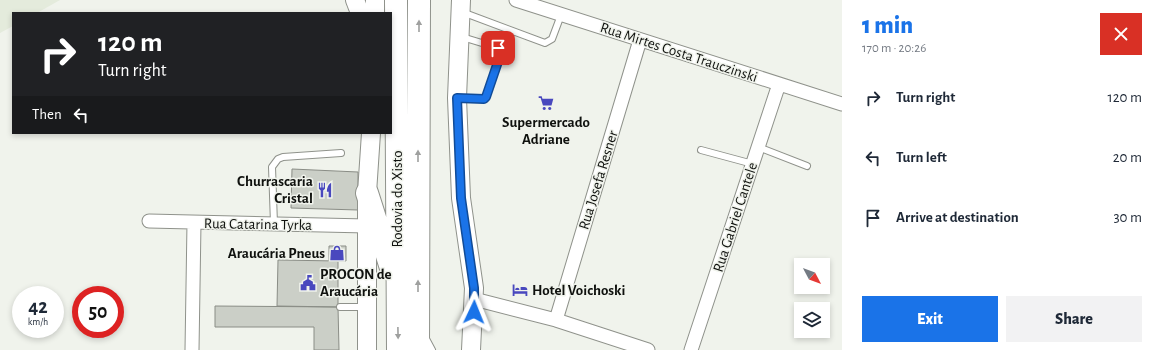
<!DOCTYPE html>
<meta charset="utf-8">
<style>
:root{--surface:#fff;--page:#f2f2f3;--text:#1f2937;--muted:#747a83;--accent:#1a73e8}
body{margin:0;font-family:"Alegreya Sans",sans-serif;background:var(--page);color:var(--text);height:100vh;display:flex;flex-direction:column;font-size:15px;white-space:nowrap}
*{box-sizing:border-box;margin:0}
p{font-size:13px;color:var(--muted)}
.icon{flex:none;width:22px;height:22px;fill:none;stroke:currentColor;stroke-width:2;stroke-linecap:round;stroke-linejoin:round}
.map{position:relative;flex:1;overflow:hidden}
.sheet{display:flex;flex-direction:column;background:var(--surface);width:320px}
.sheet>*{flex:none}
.banner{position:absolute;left:12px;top:12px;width:380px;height:122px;border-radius:0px;box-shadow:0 2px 6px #0003;background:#202124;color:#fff;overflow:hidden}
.needle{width:26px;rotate:131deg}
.tools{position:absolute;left:794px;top:258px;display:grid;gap:8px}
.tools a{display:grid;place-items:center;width:36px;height:36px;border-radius:0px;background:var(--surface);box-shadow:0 2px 6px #0003;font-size:20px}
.speed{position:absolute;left:12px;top:286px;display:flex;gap:8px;font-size:20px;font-weight:700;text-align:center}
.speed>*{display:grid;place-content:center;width:52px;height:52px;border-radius:50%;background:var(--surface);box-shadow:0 2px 6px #0003;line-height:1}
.speed small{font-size:10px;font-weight:400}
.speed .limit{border:6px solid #d22;background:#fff;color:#111}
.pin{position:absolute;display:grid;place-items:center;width:34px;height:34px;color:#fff;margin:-17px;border-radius:8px;box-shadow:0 2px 6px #0006}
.me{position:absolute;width:44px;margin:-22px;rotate:2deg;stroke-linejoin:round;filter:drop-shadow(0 0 3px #0008)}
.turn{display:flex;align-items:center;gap:14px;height:84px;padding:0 20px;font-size:18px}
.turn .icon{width:52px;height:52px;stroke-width:2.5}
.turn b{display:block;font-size:28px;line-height:34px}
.then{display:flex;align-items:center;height:38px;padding:0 20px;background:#0003;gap:8px;font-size:15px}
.round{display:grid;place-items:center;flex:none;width:42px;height:42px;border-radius:0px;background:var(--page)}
.summary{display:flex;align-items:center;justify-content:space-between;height:68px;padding:0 20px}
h1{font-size:24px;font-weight:800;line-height:30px;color:var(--accent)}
.primary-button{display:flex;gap:8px;margin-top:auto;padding:8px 20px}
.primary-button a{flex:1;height:46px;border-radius:0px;background:var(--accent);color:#fff;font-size:16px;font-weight:800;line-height:46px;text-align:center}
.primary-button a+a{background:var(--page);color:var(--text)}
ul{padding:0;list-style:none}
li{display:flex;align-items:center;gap:12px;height:60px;padding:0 20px}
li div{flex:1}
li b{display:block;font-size:15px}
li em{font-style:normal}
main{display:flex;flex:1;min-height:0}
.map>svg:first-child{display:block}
.built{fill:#e4ebdc}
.building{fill:#cbcfc7;stroke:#8a8d86}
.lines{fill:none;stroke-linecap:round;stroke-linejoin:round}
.lane-casing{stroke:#8f928b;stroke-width:8}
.street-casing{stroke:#8f928b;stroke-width:15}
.secondary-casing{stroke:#8f928b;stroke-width:20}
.highway-casing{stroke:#8f928b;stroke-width:24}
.lane{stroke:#fff;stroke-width:6}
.street{stroke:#fff;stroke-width:13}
.secondary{stroke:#fff;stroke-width:18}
.highway{stroke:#fff;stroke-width:22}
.oneway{fill:#9fa09f}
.route-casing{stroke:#114b97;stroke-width:10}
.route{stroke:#1a73e8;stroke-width:7}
.labels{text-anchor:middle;stroke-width:3;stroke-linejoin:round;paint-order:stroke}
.street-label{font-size:15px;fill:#0f110e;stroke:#f0f3ec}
.poi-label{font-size:15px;font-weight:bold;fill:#0f110e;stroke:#f0f3ec;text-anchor:end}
</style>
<main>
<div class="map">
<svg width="842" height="350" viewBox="0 0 842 350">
<rect width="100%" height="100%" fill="#f0f3ec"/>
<path class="built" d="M0,0H60L37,13H13V26L0,33Z"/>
<path class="building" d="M292,169L358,172V210L291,208Z
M329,246H346V261H329Z
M278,260L338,261V307L277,306Z
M215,306L338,307L339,350H314V327H215Z"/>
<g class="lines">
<defs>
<path id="lane" d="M462,12L545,43L552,39L561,15
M458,98L484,99L486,97L501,53L495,47L462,37
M758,147L807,166
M701,150L753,164
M274,224L272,167L278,159L283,157L341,153
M340,307H365
M425,337L432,350"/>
<path id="street" d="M516,0L842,104
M149,221L367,226
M474,299L556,320L648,350
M556,320L640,40
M192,350L194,223
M691,350L779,84"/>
<path id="secondary" d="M355,0L360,13
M461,0L457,98L461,198L474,288L471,350
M375,13V0
M367,350V193L371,133"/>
<path id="highway" d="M396,0L398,350
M367,193L391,268
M418,350L419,0"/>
</defs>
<use href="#lane" class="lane-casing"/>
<use href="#street" class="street-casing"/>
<use href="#secondary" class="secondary-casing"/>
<use href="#highway" class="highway-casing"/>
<use href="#lane" class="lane"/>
<use href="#street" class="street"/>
<use href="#secondary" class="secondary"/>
<use href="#highway" class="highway"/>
</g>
<defs><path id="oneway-solid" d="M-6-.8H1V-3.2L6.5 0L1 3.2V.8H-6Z"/></defs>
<g class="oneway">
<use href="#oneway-solid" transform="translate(419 26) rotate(-90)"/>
<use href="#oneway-solid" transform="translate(418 156) rotate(-90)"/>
<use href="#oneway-solid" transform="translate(418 286) rotate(-90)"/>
<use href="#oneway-solid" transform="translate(398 333) rotate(89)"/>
</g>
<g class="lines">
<defs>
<path id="route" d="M474,312V288L461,198L457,98L484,99L486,97L501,53L498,48"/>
</defs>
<use href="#route" class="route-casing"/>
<use href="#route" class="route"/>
</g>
<defs>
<symbol id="supermarket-bare" viewBox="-9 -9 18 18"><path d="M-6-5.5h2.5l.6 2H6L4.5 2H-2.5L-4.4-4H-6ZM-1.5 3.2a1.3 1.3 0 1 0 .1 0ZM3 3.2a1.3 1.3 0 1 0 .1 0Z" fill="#4948be" stroke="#f0f3ec" stroke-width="2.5" paint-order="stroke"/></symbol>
<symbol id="restaurant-bare" viewBox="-9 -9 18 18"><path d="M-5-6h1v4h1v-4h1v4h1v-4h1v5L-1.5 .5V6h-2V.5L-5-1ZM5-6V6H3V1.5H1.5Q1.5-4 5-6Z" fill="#4948be" stroke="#f0f3ec" stroke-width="2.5" paint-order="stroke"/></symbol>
<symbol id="shop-bare" viewBox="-9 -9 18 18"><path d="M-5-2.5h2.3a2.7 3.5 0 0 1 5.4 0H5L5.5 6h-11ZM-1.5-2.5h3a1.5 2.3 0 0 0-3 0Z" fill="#4948be" stroke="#f0f3ec" stroke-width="2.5" paint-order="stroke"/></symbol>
<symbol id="civic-bare" viewBox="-9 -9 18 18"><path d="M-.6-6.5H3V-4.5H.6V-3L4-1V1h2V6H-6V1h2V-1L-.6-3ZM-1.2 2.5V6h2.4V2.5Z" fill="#4948be" stroke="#f0f3ec" stroke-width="2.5" paint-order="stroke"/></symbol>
<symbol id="hotel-bare" viewBox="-9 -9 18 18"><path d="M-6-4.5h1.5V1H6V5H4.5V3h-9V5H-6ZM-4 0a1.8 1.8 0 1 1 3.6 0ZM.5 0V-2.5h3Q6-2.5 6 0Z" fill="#4948be" stroke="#f0f3ec" stroke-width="2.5" paint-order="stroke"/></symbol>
</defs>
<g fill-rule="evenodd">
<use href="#supermarket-bare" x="535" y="92" width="22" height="22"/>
<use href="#restaurant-bare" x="314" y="179" width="22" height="22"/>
<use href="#shop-bare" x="326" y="242" width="22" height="22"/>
<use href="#civic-bare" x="297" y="272" width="22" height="22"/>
<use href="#hotel-bare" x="509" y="279" width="22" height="22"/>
</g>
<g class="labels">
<g class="street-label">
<text transform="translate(679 52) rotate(18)" y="5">Rua Mirtes Costa Trauczinski</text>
<text transform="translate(598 180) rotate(-73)" y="5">Rua Josefa Resner</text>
<text transform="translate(397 199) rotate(-90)" y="5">Rodovia do Xisto</text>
<text transform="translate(735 217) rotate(-72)" y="5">Rua Gabriel Cantele</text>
<text transform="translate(258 224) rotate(1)" y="5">Rua Catarina Tyrka</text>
</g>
<g class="poi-label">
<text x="546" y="127" text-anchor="middle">Supermercado<tspan x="546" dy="17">Adriane</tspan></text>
<text x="313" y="186">Churrascaria<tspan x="313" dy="17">Cristal</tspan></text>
<text x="325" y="258">Araucária Pneus</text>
<text x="320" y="279" text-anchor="start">PROCON de<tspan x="320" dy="17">Araucária</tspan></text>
<text x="532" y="295" text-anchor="start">Hotel Voichoski</text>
</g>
</g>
</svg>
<div class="tools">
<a><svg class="needle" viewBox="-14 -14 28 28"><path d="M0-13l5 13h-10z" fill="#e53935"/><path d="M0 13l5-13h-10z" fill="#747a83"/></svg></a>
<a><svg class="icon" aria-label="layers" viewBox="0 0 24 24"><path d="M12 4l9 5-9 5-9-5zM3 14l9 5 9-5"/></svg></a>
</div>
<div class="speed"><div>42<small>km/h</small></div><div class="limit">50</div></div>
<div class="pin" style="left:498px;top:48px;background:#d93025"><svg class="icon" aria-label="arrive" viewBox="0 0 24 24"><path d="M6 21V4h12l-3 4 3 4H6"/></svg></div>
<svg class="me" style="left:474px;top:312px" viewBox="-20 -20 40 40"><path d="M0-17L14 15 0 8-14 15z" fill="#1a73e8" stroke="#fff" stroke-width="4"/></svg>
<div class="banner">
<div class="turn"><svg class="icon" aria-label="right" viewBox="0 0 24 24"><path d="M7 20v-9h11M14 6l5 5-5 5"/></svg><div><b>120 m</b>Turn right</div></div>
<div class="then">Then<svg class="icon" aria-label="left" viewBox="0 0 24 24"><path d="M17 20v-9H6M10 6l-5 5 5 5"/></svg></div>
</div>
</div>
<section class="sheet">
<div class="summary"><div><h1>1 min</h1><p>170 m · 20:26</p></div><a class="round" style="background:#d93025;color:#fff"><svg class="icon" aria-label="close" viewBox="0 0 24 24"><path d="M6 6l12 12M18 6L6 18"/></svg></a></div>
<ul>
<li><svg class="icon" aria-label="right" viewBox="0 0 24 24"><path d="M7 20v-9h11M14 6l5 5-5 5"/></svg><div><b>Turn right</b></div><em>120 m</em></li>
<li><svg class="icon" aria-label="left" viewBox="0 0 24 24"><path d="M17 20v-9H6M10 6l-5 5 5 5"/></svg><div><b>Turn left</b></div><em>20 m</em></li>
<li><svg class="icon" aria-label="arrive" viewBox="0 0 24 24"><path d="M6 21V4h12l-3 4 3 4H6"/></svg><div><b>Arrive at destination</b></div><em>30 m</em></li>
</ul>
<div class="primary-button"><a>Exit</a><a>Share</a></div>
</section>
</main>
